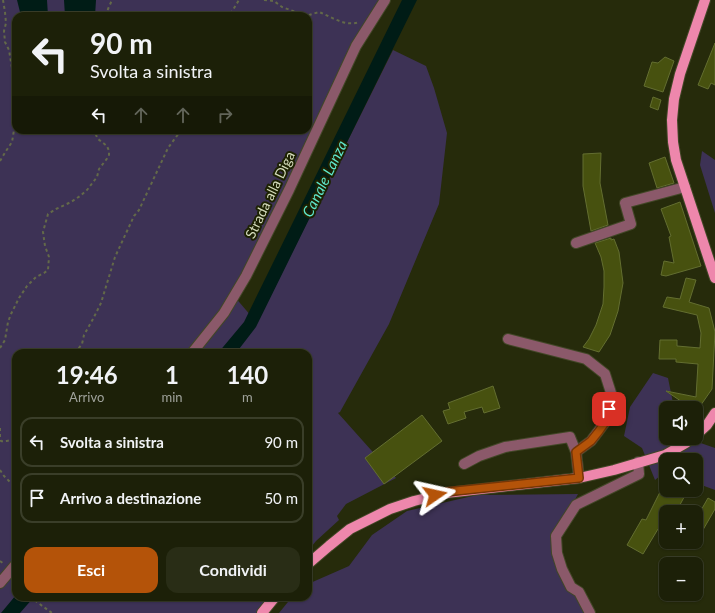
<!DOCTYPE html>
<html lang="it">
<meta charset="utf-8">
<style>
:root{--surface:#1c2008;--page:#292d16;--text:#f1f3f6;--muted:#a0a39c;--line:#3a3e29;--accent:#b45309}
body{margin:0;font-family:Lato,sans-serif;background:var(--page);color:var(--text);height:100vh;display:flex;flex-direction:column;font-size:15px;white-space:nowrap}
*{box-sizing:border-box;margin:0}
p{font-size:13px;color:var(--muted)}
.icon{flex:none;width:22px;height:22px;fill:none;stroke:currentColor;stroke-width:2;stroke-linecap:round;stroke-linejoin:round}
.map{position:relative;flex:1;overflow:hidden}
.side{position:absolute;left:12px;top:349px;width:300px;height:252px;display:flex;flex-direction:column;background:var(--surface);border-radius:12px;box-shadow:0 1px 3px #0004,0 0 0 1px var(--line)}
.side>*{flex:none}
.banner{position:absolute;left:12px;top:12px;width:300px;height:122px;border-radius:12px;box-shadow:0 1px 3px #0004,0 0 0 1px var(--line);background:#1c2008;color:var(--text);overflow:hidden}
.buttons{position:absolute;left:659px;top:401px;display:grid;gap:8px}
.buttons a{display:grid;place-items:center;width:44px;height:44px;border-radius:8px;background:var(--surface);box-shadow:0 1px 3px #0004,0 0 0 1px var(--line);font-size:20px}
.pin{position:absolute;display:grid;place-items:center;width:34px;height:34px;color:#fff;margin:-17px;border-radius:8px;box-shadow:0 2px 6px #0006}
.me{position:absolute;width:44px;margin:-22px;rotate:79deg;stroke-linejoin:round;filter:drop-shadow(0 0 3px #0008)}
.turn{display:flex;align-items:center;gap:14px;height:84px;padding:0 12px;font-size:18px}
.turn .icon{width:52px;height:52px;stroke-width:2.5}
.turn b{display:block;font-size:28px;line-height:34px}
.lanes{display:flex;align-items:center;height:38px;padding:0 12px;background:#0003;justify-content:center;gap:20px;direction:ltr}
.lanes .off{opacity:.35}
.eta{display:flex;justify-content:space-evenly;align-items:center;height:68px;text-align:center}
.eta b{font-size:24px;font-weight:700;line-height:28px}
.button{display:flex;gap:8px;margin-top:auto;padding:8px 12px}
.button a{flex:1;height:46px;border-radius:12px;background:var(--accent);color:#fff;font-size:16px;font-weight:700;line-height:46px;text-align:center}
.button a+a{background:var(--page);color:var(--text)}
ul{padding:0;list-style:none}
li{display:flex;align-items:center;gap:12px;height:50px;margin:0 8px 6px;padding:0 4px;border:2px solid var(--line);border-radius:12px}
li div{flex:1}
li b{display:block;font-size:15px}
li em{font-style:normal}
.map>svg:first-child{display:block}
.green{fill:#3d3255;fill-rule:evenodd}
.water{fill:#001c16}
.building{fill:#47510f;stroke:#636e30}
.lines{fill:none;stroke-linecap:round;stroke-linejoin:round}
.minor-casing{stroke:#424727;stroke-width:12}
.major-casing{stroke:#424727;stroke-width:12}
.path{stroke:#636949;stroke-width:2;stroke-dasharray:3 3;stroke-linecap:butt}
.minor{stroke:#8b596a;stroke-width:10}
.major{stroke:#ee87ac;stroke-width:10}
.route-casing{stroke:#753606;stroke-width:10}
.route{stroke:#b45309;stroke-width:7}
.labels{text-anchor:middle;stroke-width:4;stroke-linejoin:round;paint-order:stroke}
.street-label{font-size:14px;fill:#d5dcbc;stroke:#1d2202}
.water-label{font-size:15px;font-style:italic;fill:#5fe8cd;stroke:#1d2202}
</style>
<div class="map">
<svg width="715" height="613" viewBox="0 0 715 613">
<rect width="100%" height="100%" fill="#262b0b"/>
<path class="green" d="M0,0H379L234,296L257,323L393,50L426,66L434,88L447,133L439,204L389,324L340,412L338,413L396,478L346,504L337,516L339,520L316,541L308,551V353H16V597H273L262,613H0ZM16,16H308V130H16Z
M702,151L715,160V213L700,165Z
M653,373L668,378L673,403L676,408H666V438H691L692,440L715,448V490L696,483V460H666V471L655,480L642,448L624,436L630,407Z
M578,494L552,543L589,613H279L292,597H308V584L349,566L372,535L407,511L477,495Z"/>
<path class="water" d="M17,0H47L48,16H21Z
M64,0H96L95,16H65Z
M402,0H417L256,327L236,353H218L244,322Z
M16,595V597H34L20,613H1Z"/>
<path class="building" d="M715,43V85L711,83L708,89L698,85Z
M665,57L674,61L663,92L644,86L652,62L658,63Z
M653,97L661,100L658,110L650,107Z
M601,153L600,183L608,225L591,231L583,186V154Z
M665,157L674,183L657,188L649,163Z
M680,202L701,266L666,276L661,275L664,261L674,263L669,237L671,236L661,209Z
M611,238V240L614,239L619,252L623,283L618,311L610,335L599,352L583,347L589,339L596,325L603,304L604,287V271L601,257L595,243Z
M686,278L696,280L689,302L709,308L715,332L712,389L696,412V408H691L666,391L696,397L698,364L676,362V359H659L660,340H677V346L700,348L701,333L697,315L663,307L667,297L680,299Z
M493,386L500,408L484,413L482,407L464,412L466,418L448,424L443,411L450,409L448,403L480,391Z
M422,415L442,441L384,484L365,458Z
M661,490H688L676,512H666V533L658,529L643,554L627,545L642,519L646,520Z
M708,498L715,502V509L696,542V519Z"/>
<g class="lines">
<defs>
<path id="minor" d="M576,243L631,224L625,203L685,187
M508,339L586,359L605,374L612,396L606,421L591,441L576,452
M192,353L224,313L246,276L289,190L356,46L385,0
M464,464L479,456L505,447L570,437L576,452L579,478
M0,583L16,564
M590,613L579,592L571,587L562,569L557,553L556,536L576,505L639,474L638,462"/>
<path id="major" d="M705,0L680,74L674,99L672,120L673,142L676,160L715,278
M696,435L707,425L715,413
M308,564L329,546L350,529L390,509L414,501L446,493L579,478L614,470L665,455L686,443L692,438
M262,613L275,597"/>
</defs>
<use href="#minor" class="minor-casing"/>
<use href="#major" class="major-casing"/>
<path class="path" d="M3,0L5,12L6,23L4,31L5,42L9,50L12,68L16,80
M264,0L274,1L282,7L296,12L309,15L319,12C332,17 345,27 360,22
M107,16L108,9L112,0
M225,16L231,13L239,0
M0,161L6,151L12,142L16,118
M0,348L5,340L8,322L11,314L19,298L27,286L36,277L44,273L48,270L49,257L45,246L43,232L48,214L56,209L71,202L80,196L87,190L97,177L99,169L109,156V151L107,146L98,139L96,135V130
M75,353L82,344L84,335L93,319L101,303L115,257L134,216L139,210L168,148L179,133V130
M0,428V437L1,441C7,442 10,439 16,441
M0,470L4,476L15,487L16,490
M0,561L4,564
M12,583L16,586
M30,597L52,613"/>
<use href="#minor" class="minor"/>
<use href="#major" class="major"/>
</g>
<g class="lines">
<defs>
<path id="route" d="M435,495L446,492L579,478L576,452L591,441L599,431L606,421L609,409"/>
</defs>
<use href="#route" class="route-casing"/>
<use href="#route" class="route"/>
</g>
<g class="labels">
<g class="street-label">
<text transform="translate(270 195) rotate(-64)" y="5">Strada alla Diga</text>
</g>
<g class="water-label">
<text transform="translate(325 179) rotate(-64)" y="5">Canale Lanza</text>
</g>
</g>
</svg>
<div class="buttons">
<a><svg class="icon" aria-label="sound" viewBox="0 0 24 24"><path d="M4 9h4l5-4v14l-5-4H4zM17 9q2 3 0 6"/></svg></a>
<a><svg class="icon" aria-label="search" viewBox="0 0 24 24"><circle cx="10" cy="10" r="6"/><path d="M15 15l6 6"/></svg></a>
<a>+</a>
<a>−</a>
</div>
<div class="pin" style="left:609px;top:409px;background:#d93025"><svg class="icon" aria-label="arrive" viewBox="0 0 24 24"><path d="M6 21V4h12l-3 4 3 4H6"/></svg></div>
<svg class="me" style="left:435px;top:495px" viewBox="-20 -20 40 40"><path d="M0-17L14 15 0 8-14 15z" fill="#b45309" stroke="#fff" stroke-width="4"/></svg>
<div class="banner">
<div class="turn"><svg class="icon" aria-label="left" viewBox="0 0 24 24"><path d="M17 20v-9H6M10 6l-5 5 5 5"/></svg><div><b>90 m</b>Svolta a sinistra</div></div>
<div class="lanes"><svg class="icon" aria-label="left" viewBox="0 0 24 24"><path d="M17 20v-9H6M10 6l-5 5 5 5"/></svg><svg class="icon off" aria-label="ahead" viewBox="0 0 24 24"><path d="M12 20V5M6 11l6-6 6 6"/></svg><svg class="icon off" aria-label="ahead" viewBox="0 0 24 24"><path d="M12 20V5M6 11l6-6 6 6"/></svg><svg class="icon off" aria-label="right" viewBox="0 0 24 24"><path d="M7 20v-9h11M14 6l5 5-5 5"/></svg></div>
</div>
<section class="side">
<div class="eta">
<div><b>19:46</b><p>Arrivo</p></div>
<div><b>1</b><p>min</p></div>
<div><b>140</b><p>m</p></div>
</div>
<ul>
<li><svg class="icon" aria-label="left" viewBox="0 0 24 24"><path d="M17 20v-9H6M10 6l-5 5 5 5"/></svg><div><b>Svolta a sinistra</b></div><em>90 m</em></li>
<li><svg class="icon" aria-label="arrive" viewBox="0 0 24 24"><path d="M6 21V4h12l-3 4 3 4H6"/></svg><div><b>Arrivo a destinazione</b></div><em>50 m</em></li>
</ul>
<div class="button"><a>Esci</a><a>Condividi</a></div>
</section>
</div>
